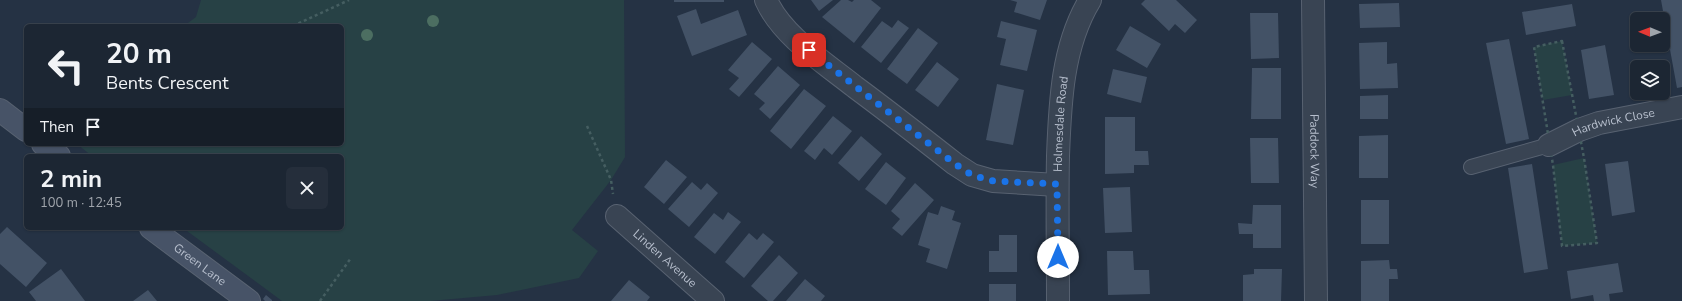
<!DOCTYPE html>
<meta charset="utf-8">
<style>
:root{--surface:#1c2633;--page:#252e3b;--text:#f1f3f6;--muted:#a0a5ac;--line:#3a434e}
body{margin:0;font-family:"Nunito Sans",sans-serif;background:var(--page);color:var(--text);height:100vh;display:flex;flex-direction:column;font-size:15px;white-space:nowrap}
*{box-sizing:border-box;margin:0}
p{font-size:13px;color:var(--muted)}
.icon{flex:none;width:22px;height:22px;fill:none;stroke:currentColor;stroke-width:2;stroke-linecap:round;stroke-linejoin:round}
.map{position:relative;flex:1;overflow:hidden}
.sheet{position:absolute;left:24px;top:154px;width:320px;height:76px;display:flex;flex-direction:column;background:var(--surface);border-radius:6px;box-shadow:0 1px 3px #0004,0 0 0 1px var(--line)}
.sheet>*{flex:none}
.hud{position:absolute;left:24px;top:24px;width:320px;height:122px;border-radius:6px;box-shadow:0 1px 3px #0004,0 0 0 1px var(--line);background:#1c2633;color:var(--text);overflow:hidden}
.needle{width:26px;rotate:271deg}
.buttons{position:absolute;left:1630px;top:12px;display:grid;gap:8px}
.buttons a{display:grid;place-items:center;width:40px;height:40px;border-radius:6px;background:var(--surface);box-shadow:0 1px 3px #0004,0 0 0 1px var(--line);font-size:20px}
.pin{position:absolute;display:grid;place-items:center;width:34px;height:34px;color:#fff;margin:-17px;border-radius:8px;box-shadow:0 2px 6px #0006}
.me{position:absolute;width:44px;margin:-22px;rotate:0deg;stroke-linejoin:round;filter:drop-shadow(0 0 3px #0008)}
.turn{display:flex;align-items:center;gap:14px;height:84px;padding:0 16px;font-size:18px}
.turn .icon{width:52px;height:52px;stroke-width:2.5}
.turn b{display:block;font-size:28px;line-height:34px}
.then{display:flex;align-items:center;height:38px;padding:0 16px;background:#0003;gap:8px;font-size:15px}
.round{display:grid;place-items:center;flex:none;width:42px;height:42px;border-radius:6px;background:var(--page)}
.overview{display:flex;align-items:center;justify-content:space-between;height:68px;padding:0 16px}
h1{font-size:24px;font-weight:700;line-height:30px}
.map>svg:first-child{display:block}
.green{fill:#274145}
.building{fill:#435266}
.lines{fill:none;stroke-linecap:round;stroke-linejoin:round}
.lane-casing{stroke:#586271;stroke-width:16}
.street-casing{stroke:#586271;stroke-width:24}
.secondary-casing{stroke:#586271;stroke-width:24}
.path{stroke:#455e61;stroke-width:2.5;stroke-dasharray:3 3;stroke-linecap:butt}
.lane{stroke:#394453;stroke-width:14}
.street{stroke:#394453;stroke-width:22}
.secondary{stroke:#475367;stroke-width:22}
.tree{fill:#4c6e61}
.route{stroke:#1a73e8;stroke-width:7;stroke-dasharray:0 12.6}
.labels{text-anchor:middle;stroke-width:4;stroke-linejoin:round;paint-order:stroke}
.street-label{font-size:12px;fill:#b7bfcd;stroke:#1e2939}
</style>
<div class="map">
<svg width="1682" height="301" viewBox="0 0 1682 301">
<rect width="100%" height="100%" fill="#253244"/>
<path class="green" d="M201,0H624L625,157L611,180L572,230L598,251L579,278L497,295L430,301H282L183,228H342V156H92L77,144H342V26H184L196,17Z
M1562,41L1572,95L1543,100L1534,47Z
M1584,158L1597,243L1562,246L1553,165Z"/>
<path class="building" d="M674,0H724V2H674Z
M811,0H833L819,11Z
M841,0H848L852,2L854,0H871L881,8L854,43L822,17Z
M1010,0H1047L1040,20L1014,12L1017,2Z
M1145,0H1176L1197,20L1185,33L1175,24L1169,31L1141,4Z
M1661,0H1682V87L1677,88Z
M1399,3L1400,27L1360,28L1359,4Z
M1572,4L1576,26L1526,35L1522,12Z
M696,9L701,24L738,10L747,35L692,56L677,16Z
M1250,13H1278L1279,58L1251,59Z
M898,20L909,28L881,63L861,47L882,21L892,28Z
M1001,21L1037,30L1027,71L1000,65L1006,39L997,37Z
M1130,26L1161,44L1147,68L1116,50Z
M918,28L938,43L907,84L887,69Z
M1509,39L1529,139L1506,144L1486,43Z
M752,42L772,59L739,97L729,89L739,78L728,70Z
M1387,42V64L1397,63L1398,88L1360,89L1359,43Z
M1605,45L1614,95L1589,99L1581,50Z
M937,62L959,79L938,107L915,90Z
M778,66L800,85L770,119L759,109L765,103L754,94Z
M1252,68H1281V119H1251Z
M1113,69L1147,77L1141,103L1107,94Z
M997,84L1024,90L1013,145L986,140Z
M804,89L826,106L791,149L770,131Z
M1388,95V119H1360V96Z
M833,116L852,131L832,155L824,148L815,160L804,151Z
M1105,117H1135V151H1148L1149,165H1134V173L1105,174Z
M1388,135V178H1359V136Z
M861,136L882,154L859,181L838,163Z
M1250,138H1278L1279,183H1251Z
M666,160L687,177L664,204L644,187Z
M1628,161L1635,212L1612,216L1605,164Z
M886,162L906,178L886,205L865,189Z
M1532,164L1548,269L1524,273L1508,168Z
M692,182L701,190L707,183L718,193L689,227L668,209Z
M915,183L934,200L902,236L892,228L900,219L891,211Z
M1130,187L1132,232L1105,233L1103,188Z
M1361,200H1389V244H1361Z
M1253,205H1281V248H1253V234H1239L1238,223L1252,224Z
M941,206L955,211L952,220L961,223L947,269L926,262L930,249L918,245L928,212L938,215Z
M728,212L741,222L715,254L694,237L714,213L723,220Z
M7,227L47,263L26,287L0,264V234Z
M749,233L757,240L763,233L774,242L744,278L725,262Z
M999,235H1017V272H989V251H999Z
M1107,251H1133L1134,270H1149L1150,294L1108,295Z
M779,255L798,273L773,301H768L751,286Z
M1389,260L1390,269H1397L1398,279H1389V301H1361V261Z
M1618,263L1623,292L1609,294L1610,301H1594L1593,295L1571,299L1567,271Z
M61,269L85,301H36L29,292Z
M1254,269H1282L1281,301H1243V275L1254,274Z
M805,279L825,296L821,301H786Z
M629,280L650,297L647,301H611Z
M989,284H1016V301H989Z
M148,290L157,301H133Z
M266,295L272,300V301H265L263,299Z"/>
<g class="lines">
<defs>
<path id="lane" d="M1471,167L1549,145"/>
<g id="street">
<path d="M766,0C782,36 825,63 855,87C889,112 922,138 955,164L972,175L993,181L1057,185"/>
<path id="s1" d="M1313,0L1316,301"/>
<path id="s2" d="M1549,145L1579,130L1599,123L1682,107"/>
<path id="s3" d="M617,216L713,301"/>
<path id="s4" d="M1058,301C1058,253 1057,204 1058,156C1060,103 1062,46 1090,0"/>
</g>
<g id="secondary">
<path d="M0,110L26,130"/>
<path d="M43,144L59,156"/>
<path id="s5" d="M151,228L249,301"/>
</g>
</defs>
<use href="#lane" class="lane-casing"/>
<use href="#street" class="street-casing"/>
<use href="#secondary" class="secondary-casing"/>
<path class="path" d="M293,26L349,0
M1562,41L1584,158L1597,243L1562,246L1553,165L1534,47Z
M587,126L611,180L613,194
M320,301L351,258"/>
<use href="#lane" class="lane"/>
<use href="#street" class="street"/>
<use href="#secondary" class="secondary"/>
</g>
<g class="tree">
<circle cx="433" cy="21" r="6"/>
<circle cx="367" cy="35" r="6"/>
</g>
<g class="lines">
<path class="route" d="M809,50L955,164L972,175L993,181L1057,184L1058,257"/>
</g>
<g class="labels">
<g class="street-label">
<text dy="4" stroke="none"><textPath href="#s4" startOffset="177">Holmesdale Road</textPath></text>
<text dy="4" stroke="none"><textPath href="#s2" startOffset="69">Hardwick Close</textPath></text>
<text dy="4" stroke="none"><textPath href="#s1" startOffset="151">Paddock Way</textPath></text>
<text dy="4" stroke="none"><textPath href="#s3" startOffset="64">Linden Avenue</textPath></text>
<text dy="4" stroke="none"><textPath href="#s5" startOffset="61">Green Lane</textPath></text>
</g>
</g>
</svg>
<div class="buttons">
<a><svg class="needle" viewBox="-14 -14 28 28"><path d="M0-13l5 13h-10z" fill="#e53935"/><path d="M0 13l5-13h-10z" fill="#a0a5ac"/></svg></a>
<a><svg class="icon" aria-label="layers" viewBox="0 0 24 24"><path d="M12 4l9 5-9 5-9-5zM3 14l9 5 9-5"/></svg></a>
</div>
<div class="pin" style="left:809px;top:50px;background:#d93025"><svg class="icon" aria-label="arrive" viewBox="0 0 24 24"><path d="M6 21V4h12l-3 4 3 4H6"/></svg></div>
<svg class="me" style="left:1058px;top:257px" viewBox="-20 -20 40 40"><circle r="19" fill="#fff"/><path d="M0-13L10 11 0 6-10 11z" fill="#1a73e8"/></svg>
<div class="hud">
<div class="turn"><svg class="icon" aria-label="left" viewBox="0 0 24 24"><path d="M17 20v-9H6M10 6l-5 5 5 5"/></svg><div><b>20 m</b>Bents Crescent</div></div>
<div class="then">Then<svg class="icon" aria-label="arrive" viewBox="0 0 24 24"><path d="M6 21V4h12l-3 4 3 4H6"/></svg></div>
</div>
<section class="sheet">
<div class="overview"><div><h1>2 min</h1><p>100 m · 12:45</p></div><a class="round"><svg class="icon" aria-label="close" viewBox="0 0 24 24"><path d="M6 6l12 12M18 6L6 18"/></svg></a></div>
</section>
</div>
